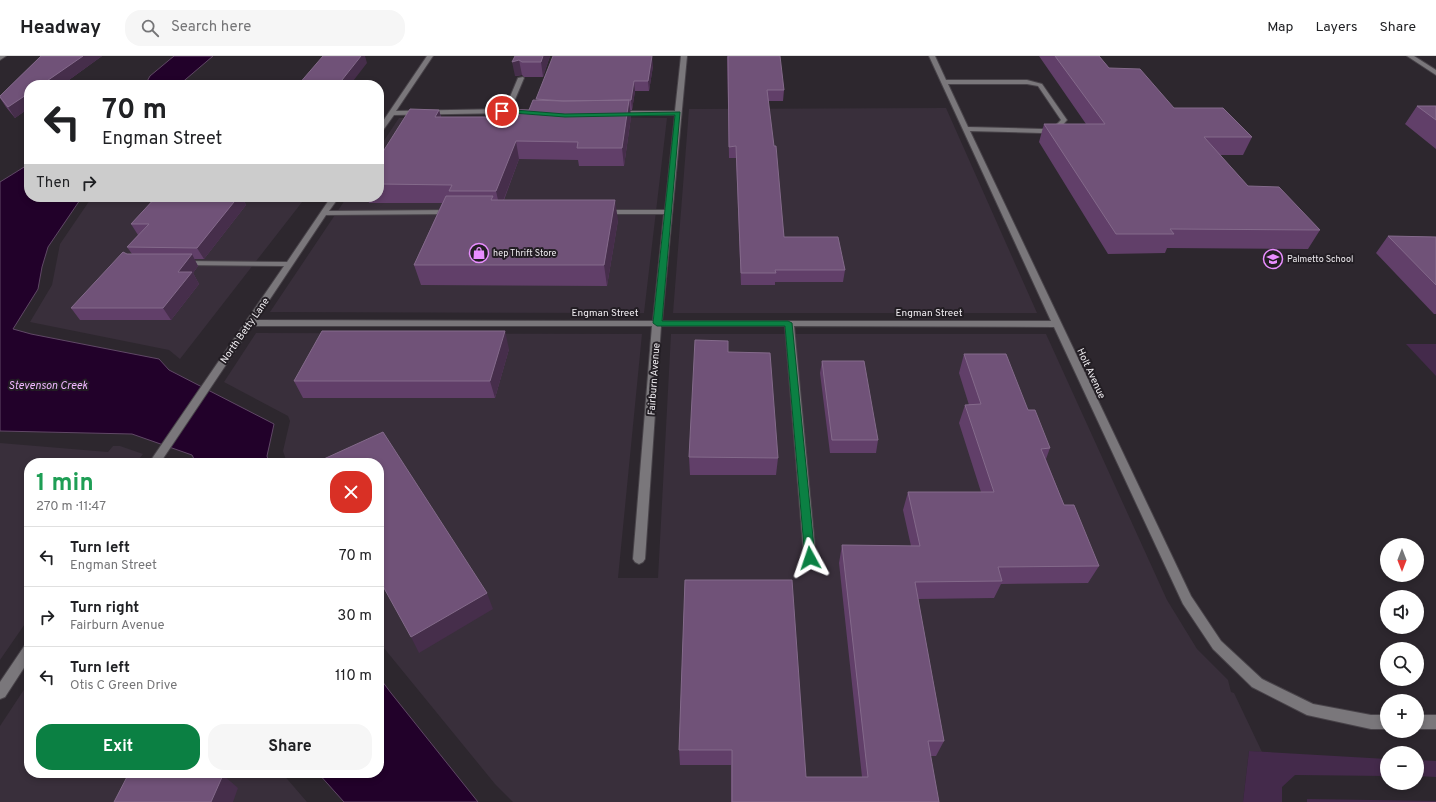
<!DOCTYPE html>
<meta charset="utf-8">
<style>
:root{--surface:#fff;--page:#f6f6f6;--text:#202124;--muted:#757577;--line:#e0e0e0;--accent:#0b8043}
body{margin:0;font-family:Overpass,sans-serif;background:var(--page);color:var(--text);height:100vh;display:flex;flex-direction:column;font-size:15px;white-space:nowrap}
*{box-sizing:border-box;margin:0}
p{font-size:13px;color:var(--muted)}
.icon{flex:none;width:22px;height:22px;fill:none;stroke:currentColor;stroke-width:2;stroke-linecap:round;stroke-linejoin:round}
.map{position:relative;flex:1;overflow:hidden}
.panel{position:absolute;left:24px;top:402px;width:360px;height:320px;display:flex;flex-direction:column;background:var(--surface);border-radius:16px;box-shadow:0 2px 6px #0003}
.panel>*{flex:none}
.guide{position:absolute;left:24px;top:24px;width:360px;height:122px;border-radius:16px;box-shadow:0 2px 6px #0003;background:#fff;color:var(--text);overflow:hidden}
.needle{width:26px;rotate:180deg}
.buttons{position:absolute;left:1380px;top:482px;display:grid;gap:8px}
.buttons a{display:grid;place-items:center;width:44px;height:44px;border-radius:50%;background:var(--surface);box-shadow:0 2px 6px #0003;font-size:20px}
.pin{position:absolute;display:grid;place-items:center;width:34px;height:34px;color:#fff;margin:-17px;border:2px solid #fff;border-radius:50%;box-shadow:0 1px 4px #0007}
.me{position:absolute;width:44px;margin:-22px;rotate:355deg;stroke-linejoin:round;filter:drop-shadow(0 0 3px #0008)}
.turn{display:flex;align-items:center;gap:14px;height:84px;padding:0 12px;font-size:18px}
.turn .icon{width:52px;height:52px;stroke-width:2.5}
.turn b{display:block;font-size:28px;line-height:34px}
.then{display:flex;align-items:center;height:38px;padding:0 12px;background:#0003;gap:8px;font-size:15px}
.round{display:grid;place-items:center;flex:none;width:42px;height:42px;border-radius:16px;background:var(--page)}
.headline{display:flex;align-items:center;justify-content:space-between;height:68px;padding:0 12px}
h1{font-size:24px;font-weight:700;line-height:30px;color:#1e9e55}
.cta{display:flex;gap:8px;margin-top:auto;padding:8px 12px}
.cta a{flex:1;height:46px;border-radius:16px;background:var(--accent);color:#fff;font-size:16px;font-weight:700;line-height:46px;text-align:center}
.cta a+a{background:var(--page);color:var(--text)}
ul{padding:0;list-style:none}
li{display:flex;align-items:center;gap:12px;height:60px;padding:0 12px;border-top:1px solid var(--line)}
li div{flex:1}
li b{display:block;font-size:15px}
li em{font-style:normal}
header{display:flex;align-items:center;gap:24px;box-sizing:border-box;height:56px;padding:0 20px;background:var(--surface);border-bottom:1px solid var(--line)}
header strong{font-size:19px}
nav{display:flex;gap:22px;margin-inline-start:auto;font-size:14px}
.search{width:280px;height:36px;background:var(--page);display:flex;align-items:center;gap:10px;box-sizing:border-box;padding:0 14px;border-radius:16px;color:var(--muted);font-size:15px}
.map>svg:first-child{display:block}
.built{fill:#392f3b}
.green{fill:#442a4b}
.water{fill:#22012a;stroke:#604866}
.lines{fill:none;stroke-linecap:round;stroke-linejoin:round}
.minor-casing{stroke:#484349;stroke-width:2}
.minor{fill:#7a777b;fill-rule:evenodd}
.wall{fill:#613f69}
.shaded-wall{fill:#462e4b}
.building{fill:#705278;stroke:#846a8b}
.route{fill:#0b8043;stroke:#07532c}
.labels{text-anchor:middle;stroke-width:4;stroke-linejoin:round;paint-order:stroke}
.far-poi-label{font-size:9px;fill:#f0edf1;stroke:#231e24;text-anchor:start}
.street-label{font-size:10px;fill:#f0edf1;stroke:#231e24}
.water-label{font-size:11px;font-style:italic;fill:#f0b7ff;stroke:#231e24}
</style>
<header>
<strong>Headway</strong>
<div class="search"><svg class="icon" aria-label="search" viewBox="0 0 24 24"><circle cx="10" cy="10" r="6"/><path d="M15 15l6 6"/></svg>Search here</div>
<nav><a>Map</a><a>Layers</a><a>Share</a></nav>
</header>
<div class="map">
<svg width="1436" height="746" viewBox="0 0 1436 746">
<rect width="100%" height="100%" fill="#2d272e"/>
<path class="built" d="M946,52L1037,257H673L689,53Z
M499,60L667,62L644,257L270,256L347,141H379V92L399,62Z
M92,141H155L210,146L289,145L301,141H306L180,303L169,294L30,266L52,229L60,188Z
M256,277L642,278L618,522H658L671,278H1046L1167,544L1197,593L1228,624L1231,636L1234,637L1262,696L1249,695L1243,746H513L495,728L379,586V407H287L283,395L290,365L288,360L224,326Z
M0,387L108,396L113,390H120L143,398L136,407H29V562L0,604Z
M29,626V717H282L307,746H0V670Z"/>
<path class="green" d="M1406,288H1436V320Z
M1249,695L1387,703V720L1295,719L1282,731V746H1243Z
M1417,704L1436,705V721L1417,720Z
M1307,743L1436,745V746H1307Z"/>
<path class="water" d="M174,0H213L179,29H145L150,20Z
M29,108V141H82L48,191L42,211L38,233L13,273L31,278L159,303L169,314L274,368L267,400L269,407H196L192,399L132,378L0,375V126Z
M379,621L391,637L478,746H344L318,717H379Z"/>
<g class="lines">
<defs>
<path id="minor" d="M0,0H6L0,4Z
M427,0H433L396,55L505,53L518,22L523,21L524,22L511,53L513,55L510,57L394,59L381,77L379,78V71Z
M681,0H687L662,265H1051L929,0H935L946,24H1027L1042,28L1067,64L1060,72L1042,77L970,75L1191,540L1221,585L1262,623L1313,648L1371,659H1387V673H1371L1307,659L1252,631L1213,593L1183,548L1054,271L794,270L816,502L814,505L810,507L806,505L804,502L785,270H661L645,503L643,506L639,508L635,506L633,503L652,270H252L160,407H149L284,210L183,209L179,207L183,205L287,206L331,141H339L329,155L451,154L455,156L451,158L326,159L256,264L653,265L664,158H605L601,156L605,154H665L675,59H618L615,57L618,55H675ZM948,28H1027L1038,30L1061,64L1055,70L1042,73L968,71Z
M1407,0H1414L1436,14V19Z
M29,587V604L5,641L0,643V626L25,589Z
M1417,659H1436V673H1417Z"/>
</defs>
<use href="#minor" class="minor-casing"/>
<use href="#minor" class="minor"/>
</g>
<path class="wall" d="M41,0H102L62,29H29V52L15,62L6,51L0,42V40Z
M515,0H550L543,21H524L522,19L515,20Z
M727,0L784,34L783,45H768L784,181L845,214L843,226H775V229H741L736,102H729Z
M1039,0H1099L1109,12L1174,52L1252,81L1243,99H1220L1248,130L1320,174L1308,193L1167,192L1165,197L1108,198L1039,86L1044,68H1086Z
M653,10L649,35H635L632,54H630L631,61L624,110H579L578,104L519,103L504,144L618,164L607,230L421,229L414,209L442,147H369L367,141H379V102L439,54L441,61H495L529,54L536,44Z
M1417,50H1436V93L1405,68Z
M156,141H242L246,149L204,203H194L198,210L193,217L199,228L171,264H80L71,252L127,198H132L127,191L138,179L131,168Z
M1388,180L1436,181V258H1434L1376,197Z
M509,293L495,342H303L294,325Z
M728,296L778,402L776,419H690L689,401Z
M964,298L1028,354L1050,392L1046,403L1064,449L1099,510L1088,527L1001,528L994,542L918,543L944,685L936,700H930L939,746H731V709H680L679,694L685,524L806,721H862L839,507L842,489L911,490L903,454L908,436H981L959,367L965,349H969L959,317Z
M822,305L878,384L876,397H830L820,317Z"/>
<path class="shaded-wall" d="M83,0H102L62,29H41Z
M361,0H365L367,7L350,29H338Z
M543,0H550L543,21L541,6Z
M652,0L653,10L649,35L648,25Z
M519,4L522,19L515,20L512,6Z
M634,25L635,35L632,54L631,44Z
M29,37V52L15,62L8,51Z
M629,44L631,61L624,110L622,92Z
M439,54L443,71L435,61Z
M516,85L519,103L500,153L496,135Z
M238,141H242L246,149L204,203L197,192Z
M615,144L618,164L607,230L604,209Z
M192,198L198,210L193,217L199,228L171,264L163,252L178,216Z
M505,275L509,293L495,342L490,325Z
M487,537L493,553L419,597L411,581Z
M223,719L238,732L233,746H211Z"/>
<path class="building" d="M41,0H83L41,29H29V37L8,51L0,41V40Z
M323,0H361L338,29H298Z
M515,0H543L541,6H522L519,4L512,6Z
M553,0H652L648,25H634L631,44L564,45L536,43Z
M728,0H780L784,34H767L774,90H776L784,181H838L845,214H775L776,217H741L736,90L729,91Z
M1055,0H1099L1109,12L1140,13L1174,52H1223L1252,81H1204L1248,130L1279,131L1320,174L1170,173L1174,178H1116L1044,68H1105Z
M533,44L562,45L629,44L622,92H577L578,86L516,85L496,135H449L452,129L379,128V102L410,53L439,54L435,61H495L499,53L529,54Z
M1417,50H1436V64Z
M446,140H493L491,144H615L604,209H414Z
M156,141H238L197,192L127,191L149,168H131Z
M1388,180L1436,181V229Z
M123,196L127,198H192L178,216H192L163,252H71Z
M322,275H505L490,325H294Z
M695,284L728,285V296L770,297L778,402L689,401Z
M964,298H1006L1028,354H1035L1050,392L1041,393L1064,449H1074L1099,510L998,511L1002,525L915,526L944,685H928L939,746H732V694H679L685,524H792L806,721H868L842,489L920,490L908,436H994L965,349L981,348Z
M822,305H864L878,384H832Z
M383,376L487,537L411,581L379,523V407H315Z
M129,717L223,719L211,746H114Z"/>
<path class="route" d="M502,53L565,58L680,56L662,265H788L792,267L815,502L814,505L810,506L806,505L805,502L785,270H657L653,267L675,59L565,61L500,56V54Z"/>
<defs>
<symbol id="shop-ring" viewBox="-11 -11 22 22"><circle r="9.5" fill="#231e24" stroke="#e98eff" stroke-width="1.5"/><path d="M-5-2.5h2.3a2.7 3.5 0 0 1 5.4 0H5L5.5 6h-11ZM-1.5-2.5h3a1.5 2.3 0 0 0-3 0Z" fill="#e98eff"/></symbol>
<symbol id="school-ring" viewBox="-11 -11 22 22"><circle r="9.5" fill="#231e24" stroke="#e98eff" stroke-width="1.5"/><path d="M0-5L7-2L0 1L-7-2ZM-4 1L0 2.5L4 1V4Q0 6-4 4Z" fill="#e98eff"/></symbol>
</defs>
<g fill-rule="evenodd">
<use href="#shop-ring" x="468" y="186" width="22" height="22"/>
<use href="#school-ring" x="1262" y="192" width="22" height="22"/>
</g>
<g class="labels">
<g class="far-poi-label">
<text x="493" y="200">hep Thrift Store</text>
<text x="1287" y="206">Palmetto School</text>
</g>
<g class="street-label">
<text x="605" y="260">Engman Street</text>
<text x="929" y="260">Engman Street</text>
<text transform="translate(244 274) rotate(-55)" y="4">North Betty Lane</text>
<text transform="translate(1092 317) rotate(65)" y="4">Holt Avenue</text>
<text transform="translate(653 323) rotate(-86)" y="4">Fairburn Avenue</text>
</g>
<g class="water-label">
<text x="48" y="333">Stevenson Creek</text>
</g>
</g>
</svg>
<div class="buttons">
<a><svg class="needle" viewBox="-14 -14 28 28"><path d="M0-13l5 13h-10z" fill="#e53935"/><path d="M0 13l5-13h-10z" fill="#757577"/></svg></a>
<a><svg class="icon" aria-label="sound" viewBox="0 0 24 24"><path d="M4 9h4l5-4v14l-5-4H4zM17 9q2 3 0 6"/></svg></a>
<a><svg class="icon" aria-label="search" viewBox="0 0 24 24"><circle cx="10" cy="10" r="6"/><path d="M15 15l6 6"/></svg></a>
<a>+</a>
<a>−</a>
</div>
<div class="pin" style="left:502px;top:55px;background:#d93025"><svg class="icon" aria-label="arrive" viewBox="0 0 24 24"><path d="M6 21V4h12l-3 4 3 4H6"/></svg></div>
<svg class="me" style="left:810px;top:502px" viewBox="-20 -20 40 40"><path d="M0-17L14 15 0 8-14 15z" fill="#0b8043" stroke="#fff" stroke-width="4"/></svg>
<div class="guide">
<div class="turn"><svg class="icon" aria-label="left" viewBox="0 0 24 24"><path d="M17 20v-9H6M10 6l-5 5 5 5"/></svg><div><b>70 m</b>Engman Street</div></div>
<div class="then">Then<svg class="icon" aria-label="right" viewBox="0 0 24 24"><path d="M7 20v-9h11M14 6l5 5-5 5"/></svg></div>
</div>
<section class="panel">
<div class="headline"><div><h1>1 min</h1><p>270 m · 11:47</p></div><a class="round" style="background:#d93025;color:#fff"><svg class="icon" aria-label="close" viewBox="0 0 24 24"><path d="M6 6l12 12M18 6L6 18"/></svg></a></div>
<ul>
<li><svg class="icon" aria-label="left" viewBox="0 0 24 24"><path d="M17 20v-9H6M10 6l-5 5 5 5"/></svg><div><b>Turn left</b><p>Engman Street</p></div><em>70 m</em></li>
<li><svg class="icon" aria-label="right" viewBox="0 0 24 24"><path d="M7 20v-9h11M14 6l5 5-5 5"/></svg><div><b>Turn right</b><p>Fairburn Avenue</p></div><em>30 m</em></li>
<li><svg class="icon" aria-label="left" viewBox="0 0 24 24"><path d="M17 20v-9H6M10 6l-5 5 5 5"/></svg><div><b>Turn left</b><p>Otis C Green Drive</p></div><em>110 m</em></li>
</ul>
<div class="cta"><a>Exit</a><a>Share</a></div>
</section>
</div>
